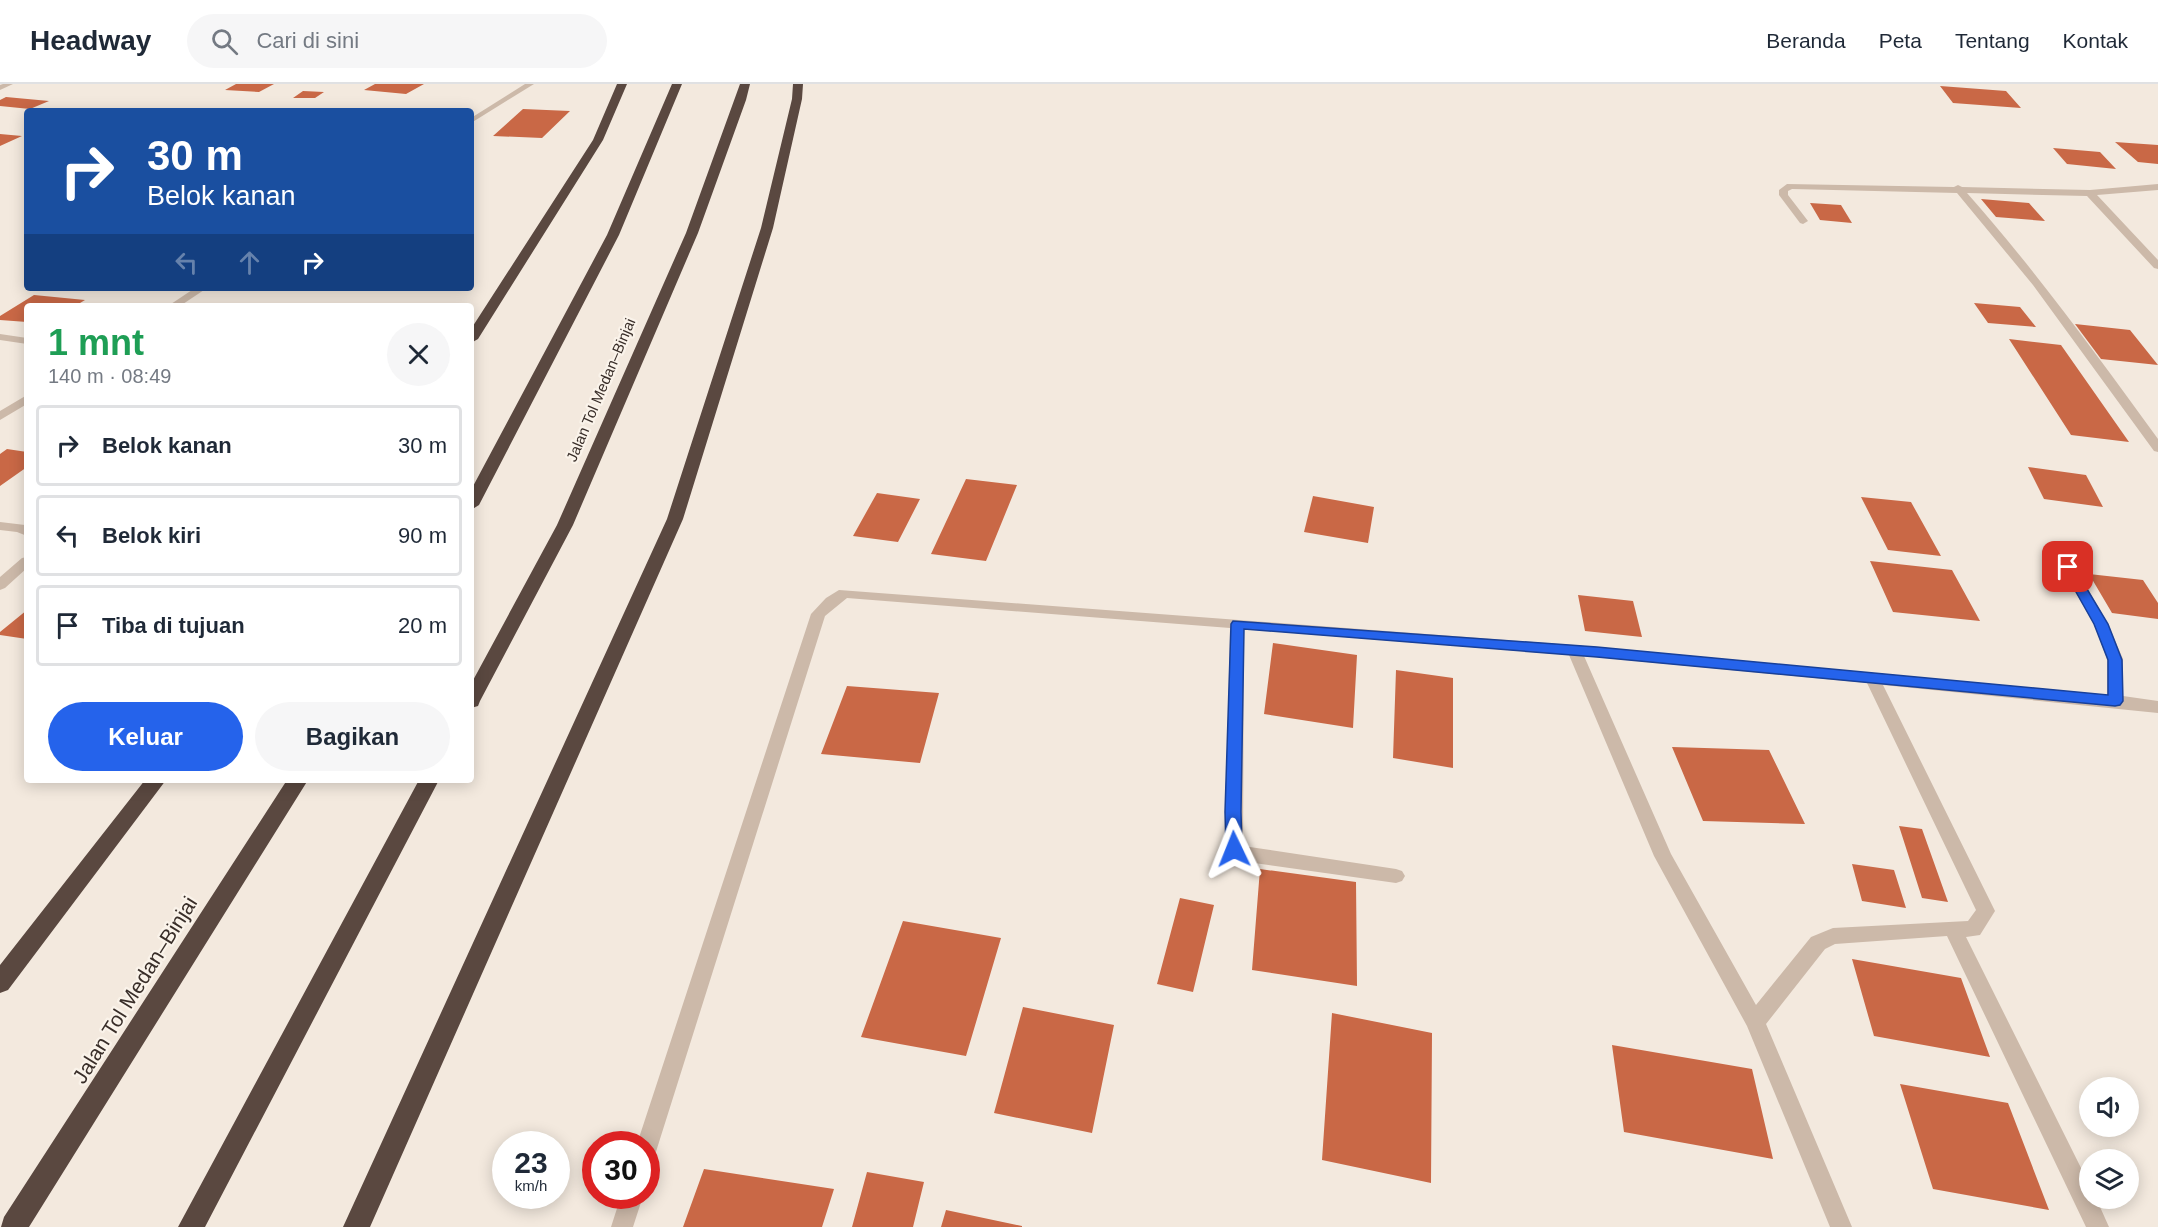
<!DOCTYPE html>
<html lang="id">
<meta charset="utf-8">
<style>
:root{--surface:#fff;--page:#f6f6f7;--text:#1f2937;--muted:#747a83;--line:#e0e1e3;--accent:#2563eb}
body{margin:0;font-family:Helvetica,sans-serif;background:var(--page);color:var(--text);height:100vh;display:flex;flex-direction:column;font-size:22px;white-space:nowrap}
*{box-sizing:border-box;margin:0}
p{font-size:20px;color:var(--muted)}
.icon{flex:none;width:33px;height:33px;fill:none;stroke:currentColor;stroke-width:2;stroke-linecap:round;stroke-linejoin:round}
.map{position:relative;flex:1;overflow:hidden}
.drawer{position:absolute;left:24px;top:219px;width:450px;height:480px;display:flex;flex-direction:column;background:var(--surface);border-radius:6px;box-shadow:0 3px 15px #0003}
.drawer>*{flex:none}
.top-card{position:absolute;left:24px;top:24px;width:450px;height:183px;border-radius:6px;box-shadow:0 3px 15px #0003;background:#1a4fa0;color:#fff;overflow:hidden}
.fabs{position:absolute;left:2079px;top:993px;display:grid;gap:12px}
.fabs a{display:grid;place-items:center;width:60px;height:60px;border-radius:50%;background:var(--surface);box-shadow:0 3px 15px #0003;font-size:30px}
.speed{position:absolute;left:492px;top:1047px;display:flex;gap:12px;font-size:30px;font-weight:700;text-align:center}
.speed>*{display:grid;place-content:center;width:78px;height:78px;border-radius:50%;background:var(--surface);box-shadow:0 3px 15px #0003;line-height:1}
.speed small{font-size:15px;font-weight:400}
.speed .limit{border:9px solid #d22;background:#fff;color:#111}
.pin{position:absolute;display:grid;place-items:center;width:51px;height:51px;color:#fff;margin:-26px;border-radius:12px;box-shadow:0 3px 9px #0006}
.me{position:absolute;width:66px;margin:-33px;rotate:358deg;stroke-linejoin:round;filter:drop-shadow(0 0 4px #0008)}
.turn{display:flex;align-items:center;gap:21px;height:126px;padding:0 24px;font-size:27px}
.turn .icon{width:78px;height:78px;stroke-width:2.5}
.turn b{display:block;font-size:42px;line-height:51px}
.lanes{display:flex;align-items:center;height:57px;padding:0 24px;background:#0003;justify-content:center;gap:30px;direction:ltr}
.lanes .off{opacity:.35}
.round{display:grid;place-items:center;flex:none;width:63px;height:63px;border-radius:32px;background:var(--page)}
.summary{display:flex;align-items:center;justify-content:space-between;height:102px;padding:0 24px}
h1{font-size:36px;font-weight:800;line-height:45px;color:#1e9e55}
.button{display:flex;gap:12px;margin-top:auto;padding:12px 24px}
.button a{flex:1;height:69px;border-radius:36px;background:var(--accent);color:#fff;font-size:24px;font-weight:800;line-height:69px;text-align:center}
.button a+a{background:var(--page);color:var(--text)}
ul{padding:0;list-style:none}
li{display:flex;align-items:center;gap:18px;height:81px;margin:0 12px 9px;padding:0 12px;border:3px solid var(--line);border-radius:6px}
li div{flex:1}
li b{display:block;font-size:22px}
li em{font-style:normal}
header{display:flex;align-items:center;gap:36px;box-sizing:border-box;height:84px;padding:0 30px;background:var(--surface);border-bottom:2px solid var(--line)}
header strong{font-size:28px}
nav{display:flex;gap:33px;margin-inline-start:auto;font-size:21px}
.search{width:420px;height:54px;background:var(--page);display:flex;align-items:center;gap:15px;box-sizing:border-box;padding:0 21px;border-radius:33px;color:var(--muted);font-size:22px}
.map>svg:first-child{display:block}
.building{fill:#c96846}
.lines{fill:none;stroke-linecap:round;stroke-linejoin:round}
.minor{fill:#ccb9a9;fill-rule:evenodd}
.motorway{fill:#5a4840;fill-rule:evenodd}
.route{fill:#2563eb;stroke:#184099;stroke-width:1.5}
.labels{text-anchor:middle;stroke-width:4.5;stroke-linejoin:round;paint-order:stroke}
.far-street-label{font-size:15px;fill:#392e29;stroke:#faf3ea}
.near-street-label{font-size:21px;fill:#392e29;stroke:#faf3ea}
</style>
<header>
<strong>Headway</strong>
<div class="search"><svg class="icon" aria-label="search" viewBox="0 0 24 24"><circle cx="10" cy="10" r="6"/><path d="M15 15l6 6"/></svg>Cari di sini</div>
<nav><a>Beranda</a><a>Peta</a><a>Tentang</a><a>Kontak</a></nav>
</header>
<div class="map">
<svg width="2158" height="1143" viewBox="0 0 2158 1143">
<rect width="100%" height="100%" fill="#f3e9de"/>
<path class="building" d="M236,0H274L259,8L225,6Z
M375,0H424L406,10L364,6Z
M1940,2L2006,7L2021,24L1953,19Z
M303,7L324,8L315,14H293Z
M6,13L49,17L30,25L0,22V16Z
M523,25L570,27L542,54L493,52Z
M0,50L22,52L0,62Z
M2115,58L2158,61V80L2138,78Z
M2053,64L2100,68L2116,85L2067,80Z
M1981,115L2029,119L2045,137L1996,133Z
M1810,119L1841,121L1852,139L1820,136Z
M34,211L85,216L75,222H27V238L0,236V232Z
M1974,219L2020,223L2036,243L1988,239Z
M2075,240L2130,246L2158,281L2101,275Z
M2009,255L2061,261L2129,358L2071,351Z
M7,365L27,368V383L0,402V370Z
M2028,383L2086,391L2103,423L2044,415Z
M966,395L1017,401L986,477L931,470Z
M877,409L920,415L898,458L853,452Z
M1313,412L1374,423L1368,459L1304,448Z
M1861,413L1911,418L1941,472L1888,466Z
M1870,477L1952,486L1980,537L1893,528Z
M2089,490L2143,496L2158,519V535L2112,529Z
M1578,511L1633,517L1642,553L1585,547Z
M27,526V555L0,551V548Z
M1273,559L1357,571L1353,644L1264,630Z
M1396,586L1453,594V684L1393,674Z
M847,602L939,609L920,679L821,670Z
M1672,663L1769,666L1805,740L1703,737Z
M1899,742L1922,745L1948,818L1922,814Z
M1852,780L1894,786L1906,824L1862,817Z
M1260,785L1356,798L1357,902L1252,886Z
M1180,814L1214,821L1193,908L1157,900Z
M903,837L1001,854L966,972L861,953Z
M1852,875L1961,894L1990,973L1874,952Z
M1023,923L1114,941L1092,1049L994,1029Z
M1332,929L1432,949L1431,1099L1322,1076Z
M1612,961L1752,985L1773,1075L1624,1048Z
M1900,1000L2008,1019L2049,1126L1933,1105Z
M704,1085L834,1105L822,1143H683Z
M867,1088L924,1098L913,1143H852Z
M946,1126L1022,1142V1143H941Z"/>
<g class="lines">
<path class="minor" d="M3,0H13L0,6V1Z
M525,0H534L471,39V34Z
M1787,100L1954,103L1958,101L1962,103L2090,106L2158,100V106L2097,111L2158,176V185L2154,184L2087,112L1967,109C2036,187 2097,271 2158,355V368L2154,367L2033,201L1957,109L1792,105L1788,107V111L1808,137L1803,140L1800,139L1779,111V106Z
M195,204H207L180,222H168Z
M0,250L27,254V260L0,256Z
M27,311V320L0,336V327Z
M0,438L25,441L27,442V452L17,448L0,446Z
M2057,460L2064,464L2108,540L2123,575V612L2158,617V629L1883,601L1995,827L1980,851L1966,853L2090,1102V1114H2096L2109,1143H2086L1947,852L1835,860L1825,865L1766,940L1852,1143H1830L1747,942L1654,772L1569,571L1244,545L1243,762L1396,785L1402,787L1405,792L1402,797L1396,799L1240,777L1234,775L1225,765L1230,544L847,514L825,532L654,1074L646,1076V1060H637L811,530L826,514L839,506L1574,561L2107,611V575L2094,540L2050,464ZM1584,572L1867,599L1976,826L1968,837L1833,844L1811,853L1756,921L1671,770Z
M27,473V484L5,504L0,506V493L22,474Z
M621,1112H643L633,1143H611Z"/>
<path class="motorway" d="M617,0H627L603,56L478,255L471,259V245L593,56Z
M672,0H682L619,151L479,421L471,426V406L607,151Z
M740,0H750L746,16L698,149L573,441L480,617L478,622L471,624V600L557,441L686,149Z
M793,0H803L802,15L773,144L683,435L370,1143H343L667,435L761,144L792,15Z
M145,696H166L8,906L0,909V881Z
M287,696H308L29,1143H1L4,1133Z
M419,696H439L205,1143H178Z"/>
</g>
<path class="route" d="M2068,479L2072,480L2108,540L2122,576L2123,617L2120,621L2115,622L1597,573L1244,545L1241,728L1242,765L1240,769L1234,771L1229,769L1226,765L1225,728L1231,540L1233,537L1597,563L2108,611V576L2094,540L2062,483Z"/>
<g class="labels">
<g class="far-street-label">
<text transform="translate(601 306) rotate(-67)" y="5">Jalan Tol Medan–Binjai</text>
</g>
<g class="near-street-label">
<text transform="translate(135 906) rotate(-58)" y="7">Jalan Tol Medan–Binjai</text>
</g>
</g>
</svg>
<div class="fabs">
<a><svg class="icon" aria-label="sound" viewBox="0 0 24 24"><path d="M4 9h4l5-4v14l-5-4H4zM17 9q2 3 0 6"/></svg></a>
<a><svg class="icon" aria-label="layers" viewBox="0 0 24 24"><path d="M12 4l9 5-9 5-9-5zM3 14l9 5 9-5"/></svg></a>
</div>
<div class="speed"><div>23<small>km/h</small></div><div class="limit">30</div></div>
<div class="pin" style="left:2068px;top:483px;background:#d93025"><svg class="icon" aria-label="arrive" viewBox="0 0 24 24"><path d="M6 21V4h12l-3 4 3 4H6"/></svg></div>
<svg class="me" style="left:1234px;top:765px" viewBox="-20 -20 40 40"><path d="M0-17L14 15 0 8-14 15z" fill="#2563eb" stroke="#fff" stroke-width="4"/></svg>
<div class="top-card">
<div class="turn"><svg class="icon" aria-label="right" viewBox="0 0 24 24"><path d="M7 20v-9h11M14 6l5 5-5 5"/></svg><div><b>30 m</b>Belok kanan</div></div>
<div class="lanes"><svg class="icon off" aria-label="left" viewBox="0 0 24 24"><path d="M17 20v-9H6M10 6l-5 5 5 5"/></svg><svg class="icon off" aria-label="ahead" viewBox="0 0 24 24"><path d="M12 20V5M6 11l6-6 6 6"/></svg><svg class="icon" aria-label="right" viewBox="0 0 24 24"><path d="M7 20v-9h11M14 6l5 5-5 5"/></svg></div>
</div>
<section class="drawer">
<div class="summary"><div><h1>1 mnt</h1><p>140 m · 08:49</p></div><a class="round"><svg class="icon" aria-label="close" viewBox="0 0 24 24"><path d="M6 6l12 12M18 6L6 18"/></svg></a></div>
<ul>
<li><svg class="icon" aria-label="right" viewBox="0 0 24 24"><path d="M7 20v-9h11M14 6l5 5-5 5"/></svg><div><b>Belok kanan</b></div><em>30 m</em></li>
<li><svg class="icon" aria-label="left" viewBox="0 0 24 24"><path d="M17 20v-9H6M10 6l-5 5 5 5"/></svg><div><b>Belok kiri</b></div><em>90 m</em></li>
<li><svg class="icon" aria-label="arrive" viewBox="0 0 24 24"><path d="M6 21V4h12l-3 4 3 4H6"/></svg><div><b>Tiba di tujuan</b></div><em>20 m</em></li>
</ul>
<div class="button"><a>Keluar</a><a>Bagikan</a></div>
</section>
</div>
